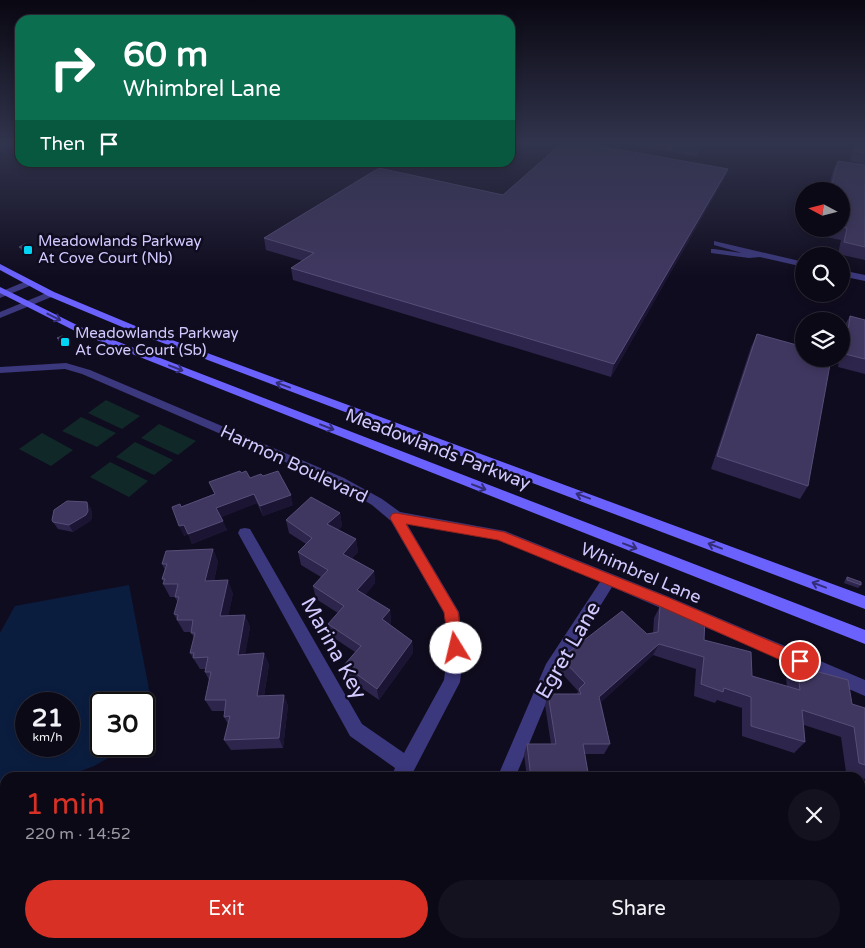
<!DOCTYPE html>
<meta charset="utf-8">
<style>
:root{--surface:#0c0917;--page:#151220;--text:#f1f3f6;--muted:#9a9aa1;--line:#2c2a36;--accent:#d93025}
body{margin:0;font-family:"Varela Round",sans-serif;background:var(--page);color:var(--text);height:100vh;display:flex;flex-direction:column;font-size:19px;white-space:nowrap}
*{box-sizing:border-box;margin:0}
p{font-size:16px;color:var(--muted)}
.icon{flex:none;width:28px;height:28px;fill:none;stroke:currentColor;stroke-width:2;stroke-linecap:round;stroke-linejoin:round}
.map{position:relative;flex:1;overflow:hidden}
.drawer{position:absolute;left:0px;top:772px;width:865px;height:176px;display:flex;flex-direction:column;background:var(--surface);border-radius:15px 15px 0 0;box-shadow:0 2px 8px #0003,0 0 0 1px var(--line)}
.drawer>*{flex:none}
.guide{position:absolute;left:15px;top:15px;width:500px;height:152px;border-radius:15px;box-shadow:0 2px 8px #0003,0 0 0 1px var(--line);background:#0b6e4f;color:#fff;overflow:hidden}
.needle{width:32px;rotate:277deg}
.buttons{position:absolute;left:795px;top:182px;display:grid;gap:10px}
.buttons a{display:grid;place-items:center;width:55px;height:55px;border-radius:50%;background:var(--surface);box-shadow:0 2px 8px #0003,0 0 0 1px var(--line);font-size:25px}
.speed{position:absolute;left:15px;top:692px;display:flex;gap:10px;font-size:25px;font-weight:700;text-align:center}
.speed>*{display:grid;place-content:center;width:65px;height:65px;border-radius:50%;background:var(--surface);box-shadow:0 2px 8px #0003,0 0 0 1px var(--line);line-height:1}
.speed small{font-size:12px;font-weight:400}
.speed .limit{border:2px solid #111;border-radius:8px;background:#fff;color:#111}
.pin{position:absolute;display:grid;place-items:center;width:42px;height:42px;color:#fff;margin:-21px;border:2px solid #fff;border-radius:50%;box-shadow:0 1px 5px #0007}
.me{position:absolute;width:55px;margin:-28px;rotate:351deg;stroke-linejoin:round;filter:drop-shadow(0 0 4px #0008)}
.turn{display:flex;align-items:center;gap:18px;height:105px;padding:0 25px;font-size:22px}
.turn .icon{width:65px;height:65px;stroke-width:2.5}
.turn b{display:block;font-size:35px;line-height:42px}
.then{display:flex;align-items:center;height:48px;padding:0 25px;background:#0003;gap:10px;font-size:19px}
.round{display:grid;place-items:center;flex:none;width:52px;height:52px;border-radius:26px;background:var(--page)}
.summary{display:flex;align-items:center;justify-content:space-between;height:85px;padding:0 25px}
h1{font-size:30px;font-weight:600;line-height:38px;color:var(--accent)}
.primary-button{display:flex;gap:10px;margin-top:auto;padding:10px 25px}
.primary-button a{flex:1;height:58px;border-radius:30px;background:var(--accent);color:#fff;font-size:20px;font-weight:600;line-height:58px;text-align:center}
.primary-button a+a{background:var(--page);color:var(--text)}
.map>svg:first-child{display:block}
.green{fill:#102828}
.water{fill:#0b1d3f;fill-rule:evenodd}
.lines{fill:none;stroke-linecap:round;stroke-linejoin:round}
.street{fill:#3c387d;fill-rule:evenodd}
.secondary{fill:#6b62fe;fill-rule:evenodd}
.wall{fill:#2e254c}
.shaded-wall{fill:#1b1432}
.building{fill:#403760;stroke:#574e79}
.oneway{stroke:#342e78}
.route{fill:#d93025;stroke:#8d1f18}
.poi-dot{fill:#02d4f3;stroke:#100c1f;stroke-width:2}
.labels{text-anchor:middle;stroke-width:5;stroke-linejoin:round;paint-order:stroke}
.far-poi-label{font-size:15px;fill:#d2caff;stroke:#100c1f;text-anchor:start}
.street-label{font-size:18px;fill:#d2caff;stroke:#100c1f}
.near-street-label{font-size:21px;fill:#d2caff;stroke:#100c1f}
</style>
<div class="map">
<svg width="865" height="948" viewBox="0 0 865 948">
<rect width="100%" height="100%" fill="#100c1f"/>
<path class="green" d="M106,400L140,416L122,429L88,413Z
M81,417L116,433L97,447L62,431Z
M159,424L196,441L178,455L141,438Z
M42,433L73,450L51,466L19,449Z
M135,442L173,460L154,475L116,457Z
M110,462L148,481L129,497L90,477Z"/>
<path class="water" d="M129,585L153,710L144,723V704H101V746L128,747L94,766L65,777L5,778V801L0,802V633L15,606ZM26,704H69V746H26Z"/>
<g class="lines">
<path class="street" d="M714,241L804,262V267L760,257L749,258L711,253V249H714L742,253L714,245Z
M841,270L865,275V281L841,276Z
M29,280L33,283L32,285L0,298V292Z
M51,291L55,294L54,296L0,318V312Z
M66,363L90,370L344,478L382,499L400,512L505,531L667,596L865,680V696L612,587L558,674L515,778H497L546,664L600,582L498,540L407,524L459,612L464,648L460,682L410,778H391L395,768L350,736L238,533L240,529L245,528L250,529L362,724L404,753L444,680L448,648L444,613L391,521L372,505L336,484L82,374L65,369L0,373V367Z
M86,944H121L119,948H84Z
M149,944H171L170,948H148Z
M359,944H381V948H359Z
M426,944H448L447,948H425Z"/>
<path class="secondary" d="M0,264L54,292L145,330L865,596V609L139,334L48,296L0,270Z
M0,287L85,329L865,630V644L79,333L0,293Z"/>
</g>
<path class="wall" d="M622,143H705L697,156Z
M854,143H865V164L850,161Z
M838,161L865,165V260L838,254L841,240L816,235L818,229H841V191H828L833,171Z
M728,169L724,179L611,377L293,280L291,268L303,261L266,250L264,238L503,195Z
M19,247L35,250L29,253L21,250Z
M850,316L865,320V374L838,367L839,359H841V340L843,328Z
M757,334L808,486L800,499L711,469L751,347Z
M57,338L70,342L65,344L59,342Z
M241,473L293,505L263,516L257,503L221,517L227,530L192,544L188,534L184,536L181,507L214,494Z
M91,508L92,518L90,521L73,532L58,529L53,522Z
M340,513L342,526L338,530L356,539L358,552L352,558L374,571L375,583L365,595L390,610L391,623L389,624L412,641L413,653L379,700L346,677L344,665L355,652L331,636L328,624L338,613L316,599L313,586L321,577L301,565L298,552L306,544L289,533L286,520Z
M213,549L218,562L214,581L233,593L228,616L245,615L250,627L245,654L264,653L269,665L264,696L284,695L288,706L283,748L231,750L224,740L228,724L224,717L225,711H212L205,700L209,680L205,672L206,669H200L190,653L194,638L191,632H184L177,620L174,614L178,603L175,597H170L163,584L164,583L162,579L165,570L162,564Z
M847,577L861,585L858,588L844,583L845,580Z
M660,606L752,676L787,687L786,677L797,666L852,704L865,708V779L846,772L841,737L804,725L805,742L794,753L742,736V708L717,700L715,703L694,696L696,669L653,655L601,702L610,744L604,754H585L589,778H527L524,754L527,744H551L545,705L548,694H577L578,691L558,669L561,658L647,634L653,633L654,618Z
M698,944L779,948H690Z
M813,944H860L865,948H821Z"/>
<path class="shaded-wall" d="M701,143H705L697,156L699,146Z
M728,169L724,179L611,377L614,364Z
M33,247L35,250L29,253L27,250Z
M68,339L70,342L65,344L64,341Z
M254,494L257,503L220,518L216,508Z
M291,495L293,505L263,516L260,506Z
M87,502L91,508L92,518L90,521L73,532L69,525Z
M340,513L342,526L330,537L327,524Z
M223,521L227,530L192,544L188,534L184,536L179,526L184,525Z
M356,539L358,552L345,566L343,554Z
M213,549L218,562L211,594L205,581Z
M374,571L375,583L359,603L357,590Z
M228,580L233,593L226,628L220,616Z
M390,610L391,623L384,631L382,619Z
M245,615L250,627L243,667L238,655Z
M412,641L413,653L379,700L377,689Z
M659,644L653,655L595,708L599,697Z
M264,653L269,665L262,707L257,696Z
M284,695L288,706L283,748L279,738Z
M5,909V926L0,925V913Z
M297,944H302V948H298Z"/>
<path class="building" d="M562,143H582L728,169L614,364L291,268L314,253L264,238L379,168L503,195Z
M682,143H701L699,146Z
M857,143H865V153L855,151Z
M838,161L865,165V247L844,242L847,228L841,227V191H830Z
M25,244L33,247L27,250L19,247Z
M850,316L865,320V359L845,354Z
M757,334L804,347V359H831L808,486L717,456Z
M62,336L68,339L64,341L57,338Z
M240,471L241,473L246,471L250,478L261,474L263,476L278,471L291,495L260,506L254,494L216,508L223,521L188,534L184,525L179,526L172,507L180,504L181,507L215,494L209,482Z
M311,497L340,513L327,524L356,539L343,554L374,571L357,590L390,610L382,619L412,641L377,689L344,665L361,646L328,624L344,606L313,586L328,570L298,552L312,538L286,520Z
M67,501L87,502L88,511L86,515L69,525L53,522L52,520L54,510Z
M213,549L205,581L228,580L220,616L245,615L238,655L264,653L257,696L284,695L279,738L224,740L230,716L224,717L226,700H205L211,672H205L208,657L193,658L194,653H190L195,633H191L193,620H177L178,615L174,614L179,597H175L178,584H163L165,579H162L167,564H162L166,551Z
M847,577L861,582V585L847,580Z
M660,606L705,618L704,640L751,652L752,676L800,690L797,666L848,680L852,704L865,708V765L859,763L854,727L802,710L805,742L751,726V697L724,688L723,692L701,684L704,657L659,644L599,697L610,744H583L589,778H531L527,744H556L548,694H581L579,689L585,683L561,658L622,611L647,634L658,632Z
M5,841V909L0,913V845Z
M860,873L865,876V948H844L837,944H860Z
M232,944H297L298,948H229V945Z
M448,944H514L515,948H448Z
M699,944H786L779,948H699L697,945Z"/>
<defs><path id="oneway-shaft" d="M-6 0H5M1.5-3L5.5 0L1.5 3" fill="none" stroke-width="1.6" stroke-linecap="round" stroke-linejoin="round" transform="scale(1.25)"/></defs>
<g class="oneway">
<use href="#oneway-shaft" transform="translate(54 317) rotate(27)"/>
<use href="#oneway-shaft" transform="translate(176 368) rotate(21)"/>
<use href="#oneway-shaft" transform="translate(283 385) rotate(-160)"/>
<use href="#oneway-shaft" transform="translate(327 427) rotate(21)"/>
<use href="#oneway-shaft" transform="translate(479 487) rotate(21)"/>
<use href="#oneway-shaft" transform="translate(583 496) rotate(-160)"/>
<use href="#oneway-shaft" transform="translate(630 546) rotate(21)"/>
<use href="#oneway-shaft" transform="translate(715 546) rotate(-159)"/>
<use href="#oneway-shaft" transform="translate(819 585) rotate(-159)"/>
</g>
<linearGradient id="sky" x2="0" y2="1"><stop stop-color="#090711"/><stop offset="0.52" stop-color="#31344d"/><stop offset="1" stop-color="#31344d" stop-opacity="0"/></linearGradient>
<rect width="865" height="276" fill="url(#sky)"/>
<path class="route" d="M396,513L504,532L667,597L805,656L807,661L805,666L800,668L794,666L657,605L498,540L406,524L458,612L463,648L461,653L456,655L451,653L449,648L444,612L390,518L392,514Z"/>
<g class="poi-dot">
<rect x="23" y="245" width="10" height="10" rx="2.5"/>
<rect x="60" y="337" width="10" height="10" rx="2.5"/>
</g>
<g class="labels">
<g class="far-poi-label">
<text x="38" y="246">Meadowlands Parkway<tspan x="38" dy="17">At Cove Court (Nb)</tspan></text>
<text x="75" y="338">Meadowlands Parkway<tspan x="75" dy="17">At Cove Court (Sb)</tspan></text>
</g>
<g class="street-label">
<text transform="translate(438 449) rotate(21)" y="6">Meadowlands Parkway</text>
<text transform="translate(294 464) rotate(25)" y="6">Harmon Boulevard</text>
<text transform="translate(641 573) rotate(23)" y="6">Whimbrel Lane</text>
</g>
<g class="near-street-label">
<text transform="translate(334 648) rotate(61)" y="7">Marina Key</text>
<text transform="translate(568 650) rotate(-60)" y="7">Egret Lane</text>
</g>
</g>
</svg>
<div class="buttons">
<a><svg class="needle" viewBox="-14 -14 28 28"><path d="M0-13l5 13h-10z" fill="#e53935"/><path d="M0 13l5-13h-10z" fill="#9a9aa1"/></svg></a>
<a><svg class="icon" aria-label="search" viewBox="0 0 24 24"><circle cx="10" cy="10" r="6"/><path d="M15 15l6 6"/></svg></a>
<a><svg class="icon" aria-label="layers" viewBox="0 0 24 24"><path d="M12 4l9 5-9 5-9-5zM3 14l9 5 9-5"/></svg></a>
</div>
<div class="speed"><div>21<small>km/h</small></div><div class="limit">30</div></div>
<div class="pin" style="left:800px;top:661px;background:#d93025"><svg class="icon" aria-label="arrive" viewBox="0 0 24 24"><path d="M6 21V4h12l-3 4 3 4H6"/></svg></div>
<svg class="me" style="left:456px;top:648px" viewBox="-20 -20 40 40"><circle r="19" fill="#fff"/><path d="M0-13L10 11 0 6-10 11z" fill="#d93025"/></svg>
<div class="guide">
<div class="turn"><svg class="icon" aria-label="right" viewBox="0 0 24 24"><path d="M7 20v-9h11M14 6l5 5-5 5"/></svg><div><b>60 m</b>Whimbrel Lane</div></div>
<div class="then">Then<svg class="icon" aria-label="arrive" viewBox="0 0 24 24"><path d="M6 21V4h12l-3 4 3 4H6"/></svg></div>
</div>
<section class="drawer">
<div class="summary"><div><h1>1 min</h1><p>220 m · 14:52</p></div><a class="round"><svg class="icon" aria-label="close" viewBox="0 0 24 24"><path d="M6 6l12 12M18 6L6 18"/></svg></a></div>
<div class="primary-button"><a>Exit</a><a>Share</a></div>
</section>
</div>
